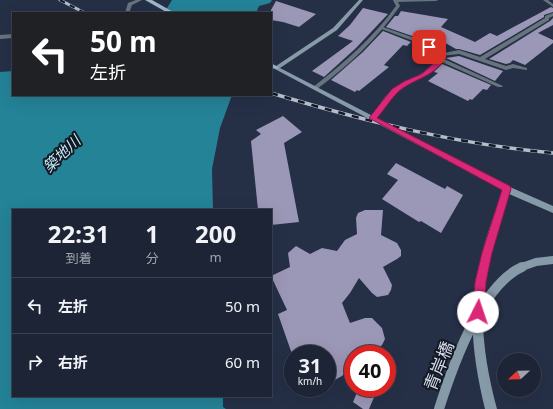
<!DOCTYPE html>
<html lang="ja">
<meta charset="utf-8">
<style>
:root{--surface:#1c2435;--page:#293041;--text:#f1f3f6;--muted:#a0a4ad;--line:#3a4150}
body{margin:0;font-family:"Noto Sans","Noto Sans JP",sans-serif;background:var(--page);color:var(--text);height:100vh;display:flex;flex-direction:column;font-size:15px;white-space:nowrap}
*{box-sizing:border-box;margin:0}
p{font-size:13px;color:var(--muted)}
.icon{flex:none;width:22px;height:22px;fill:none;stroke:currentColor;stroke-width:2;stroke-linecap:round;stroke-linejoin:round}
.map{position:relative;flex:1;overflow:hidden}
.side{position:absolute;left:12px;top:209px;width:260px;height:188px;display:flex;flex-direction:column;background:var(--surface);border-radius:0px;box-shadow:0 4px 16px #0002,0 0 0 1px var(--line)}
.side>*{flex:none}
.hud{position:absolute;left:12px;top:12px;width:260px;height:84px;border-radius:0px;box-shadow:0 4px 16px #0002,0 0 0 1px var(--line);background:#202124;color:#fff;overflow:hidden}
.needle{width:26px;rotate:248deg}
.controls{position:absolute;left:497px;top:353px;display:grid;gap:8px}
.controls a{display:grid;place-items:center;width:44px;height:44px;border-radius:50%;background:var(--surface);box-shadow:0 4px 16px #0002,0 0 0 1px var(--line);font-size:20px}
.speed{position:absolute;left:284px;top:345px;display:flex;gap:8px;font-size:20px;font-weight:700;text-align:center}
.speed>*{display:grid;place-content:center;width:52px;height:52px;border-radius:50%;background:var(--surface);box-shadow:0 4px 16px #0002,0 0 0 1px var(--line);line-height:1}
.speed small{font-size:10px;font-weight:400}
.speed .limit{border:6px solid #d22;background:#fff;color:#111}
.pin{position:absolute;display:grid;place-items:center;width:34px;height:34px;color:#fff;margin:-17px;border-radius:8px;box-shadow:0 2px 6px #0006}
.me{position:absolute;width:44px;margin:-22px;rotate:4deg;stroke-linejoin:round;filter:drop-shadow(0 0 3px #0008)}
.turn{display:flex;align-items:center;gap:14px;height:84px;padding:0 12px;font-size:18px}
.turn .icon{width:52px;height:52px;stroke-width:2.5}
.turn b{display:block;font-size:28px;line-height:34px}
.eta{display:flex;justify-content:space-evenly;align-items:center;height:68px;text-align:center}
.eta b{font-size:24px;font-weight:700;line-height:28px}
ul{padding:0;list-style:none}
li{display:flex;align-items:center;gap:12px;height:56px;padding:0 12px;border-top:1px solid var(--line)}
li div{flex:1}
li b{display:block;font-size:15px}
li em{font-style:normal}
.map>svg:first-child{display:block}
.water{fill:#248397}
.building{fill:#9b97b6}
.lines{fill:none;stroke-linecap:round;stroke-linejoin:round}
.lane{fill:#68747d;fill-rule:evenodd}
.street{fill:#68747d;fill-rule:evenodd}
.secondary{fill:#879aa8;fill-rule:evenodd}
.primary{fill:#9eb7c9;fill-rule:evenodd}
.rail-far1-casing{stroke:#b4bdcd;stroke-width:3}
.rail-casing{stroke:#b4bdcd;stroke-width:3.5}
.rail-far1{stroke:#131823;stroke-width:2;stroke-dasharray:5.5;stroke-linecap:butt}
.rail{stroke:#131823;stroke-width:2.5;stroke-dasharray:7;stroke-linecap:butt}
.secondary-bridge-far1{stroke:#879aa8;stroke-width:8}
.secondary-bridge{stroke:#879aa8;stroke-width:10}
.route{fill:#db2777;stroke:#8e194d}
.labels{text-anchor:middle;stroke-width:4;stroke-linejoin:round;paint-order:stroke}
.water-label{font-size:15px;font-style:italic;fill:#c0ebf7;stroke:#131823}
.near-street-label{font-size:17px;fill:#d5ddec;stroke:#131823}
</style>
<div class="map">
<svg width="553" height="409" viewBox="0 0 553 409">
<rect width="100%" height="100%" fill="#253047"/>
<path class="water" d="M172,0H272L270,3L259,6L256,13H164Z
M13,71V95H232L220,128L212,169L213,210H13V396H223V407L226,409H0V72Z"/>
<path class="building" d="M276,1L316,14L299,27L283,22L271,20V10Z
M551,7L553,8V12L544,15V17L480,55L459,49H456L433,36L421,31L415,37L386,27L395,16H398L401,11L448,19L441,27L475,42L490,33L497,36Z
M363,8L388,14L356,48L324,77L312,71L353,41L338,36L350,25Z
M553,18V25L538,33L553,40V43L525,65L513,60L510,63L506,64L489,59L550,21Z
M383,31L411,42L407,46L403,45L384,65L389,67L359,91L357,90L355,92L331,80L363,52Z
M459,56L503,71L495,81L446,58Z
M442,64L491,85L487,90L483,89L472,100L470,99L468,101L428,81L438,73L434,72Z
M283,116L302,132L284,143L299,222L271,225V210H258L251,141L261,134L256,130Z
M396,163L445,189L447,186L463,195L441,233L421,221L419,222L382,199L398,180L387,174Z
M365,210H383L381,235L397,243L401,250V256L397,259L383,267L392,285L391,290L388,295L377,297L372,293L359,278L350,293L342,303L350,323L365,318H372L382,328L385,339L382,345L377,349L354,350L352,365L342,376L327,384V354H292L278,314L287,310L271,276L290,267L288,253L296,246L310,254L322,248L337,251L345,240L357,234L356,218L358,213Z
M359,388H378L369,409H363L353,402Z"/>
<g class="lines">
<path class="lane" d="M394,0H438L436,1L396,2L394,1Z
M553,13V16L549,18V20L485,59L506,66L513,64L527,68V70L513,68L506,70L459,54L441,56L416,42L379,28L383,27L420,40L444,53L459,50L480,57L545,18V16Z"/>
<path class="street" d="M136,0H142L132,5L129,13H125L128,3Z
M393,0H397L400,6C377,39 349,65 317,89H313V87C344,63 373,38 396,6Z
M543,0H548L553,4V7Z
M13,34V38L0,39V35Z
M443,53L446,55L444,59L503,86L502,87H498L442,62C430,77 412,80 398,91C388,99 382,110 375,121H371V117C378,107 384,96 394,88C413,75 428,76 441,54Z"/>
<path class="secondary" d="M359,0H363L337,30L280,68L510,187L553,206V213L509,194C500,223 489,252 485,282C479,324 486,368 497,409H485C475,368 468,324 476,281C481,250 492,220 503,190L273,68L333,28Z"/>
<path class="primary" d="M145,0H152L175,13H168Z
M271,63L278,67V69L271,68Z"/>
<defs>
<path id="rail-far1" d="M60,0L85,13"/>
<path id="rail" d="M271,93C364,121 456,144 553,153"/>
</defs>
<use href="#rail-far1" class="rail-far1-casing"/>
<use href="#rail" class="rail-casing"/>
<use href="#rail-far1" class="rail-far1"/>
<use href="#rail" class="rail"/>
<path class="secondary-bridge-far1" d="M519,268L536,262L553,260"/>
<path class="secondary-bridge" d="M439,409C452,368 480,286 522,267"/>
</g>
<path class="route" d="M429,45L443,51L446,55C438,77 412,78 397,93C390,100 384,110 377,118L510,186L511,189L492,253L486,282L484,312L482,316L478,318L474,316L473,312L475,282L482,253L502,190L369,118L392,89L405,81L422,74L438,59L439,54L426,47Z"/>
<g class="labels">
<g class="water-label">
<text transform="translate(62 154) rotate(-44)" y="5">築地川</text>
</g>
<g class="near-street-label">
<text transform="translate(439 366) rotate(-68)" y="6">青岸橋</text>
</g>
</g>
</svg>
<div class="controls">
<a><svg class="needle" viewBox="-14 -14 28 28"><path d="M0-13l5 13h-10z" fill="#e53935"/><path d="M0 13l5-13h-10z" fill="#a0a4ad"/></svg></a>
</div>
<div class="speed"><div>31<small>km/h</small></div><div class="limit">40</div></div>
<div class="pin" style="left:429px;top:47px;background:#d93025"><svg class="icon" aria-label="arrive" viewBox="0 0 24 24"><path d="M6 21V4h12l-3 4 3 4H6"/></svg></div>
<svg class="me" style="left:478px;top:312px" viewBox="-20 -20 40 40"><circle r="19" fill="#fff"/><path d="M0-13L10 11 0 6-10 11z" fill="#db2777"/></svg>
<div class="hud">
<div class="turn"><svg class="icon" aria-label="left" viewBox="0 0 24 24"><path d="M17 20v-9H6M10 6l-5 5 5 5"/></svg><div><b>50 m</b>左折</div></div>
</div>
<section class="side">
<div class="eta">
<div><b>22:31</b><p>到着</p></div>
<div><b>1</b><p>分</p></div>
<div><b>200</b><p>m</p></div>
</div>
<ul>
<li><svg class="icon" aria-label="left" viewBox="0 0 24 24"><path d="M17 20v-9H6M10 6l-5 5 5 5"/></svg><div><b>左折</b></div><em>50 m</em></li>
<li><svg class="icon" aria-label="right" viewBox="0 0 24 24"><path d="M7 20v-9h11M14 6l5 5-5 5"/></svg><div><b>右折</b></div><em>60 m</em></li>
</ul>
</section>
</div>
